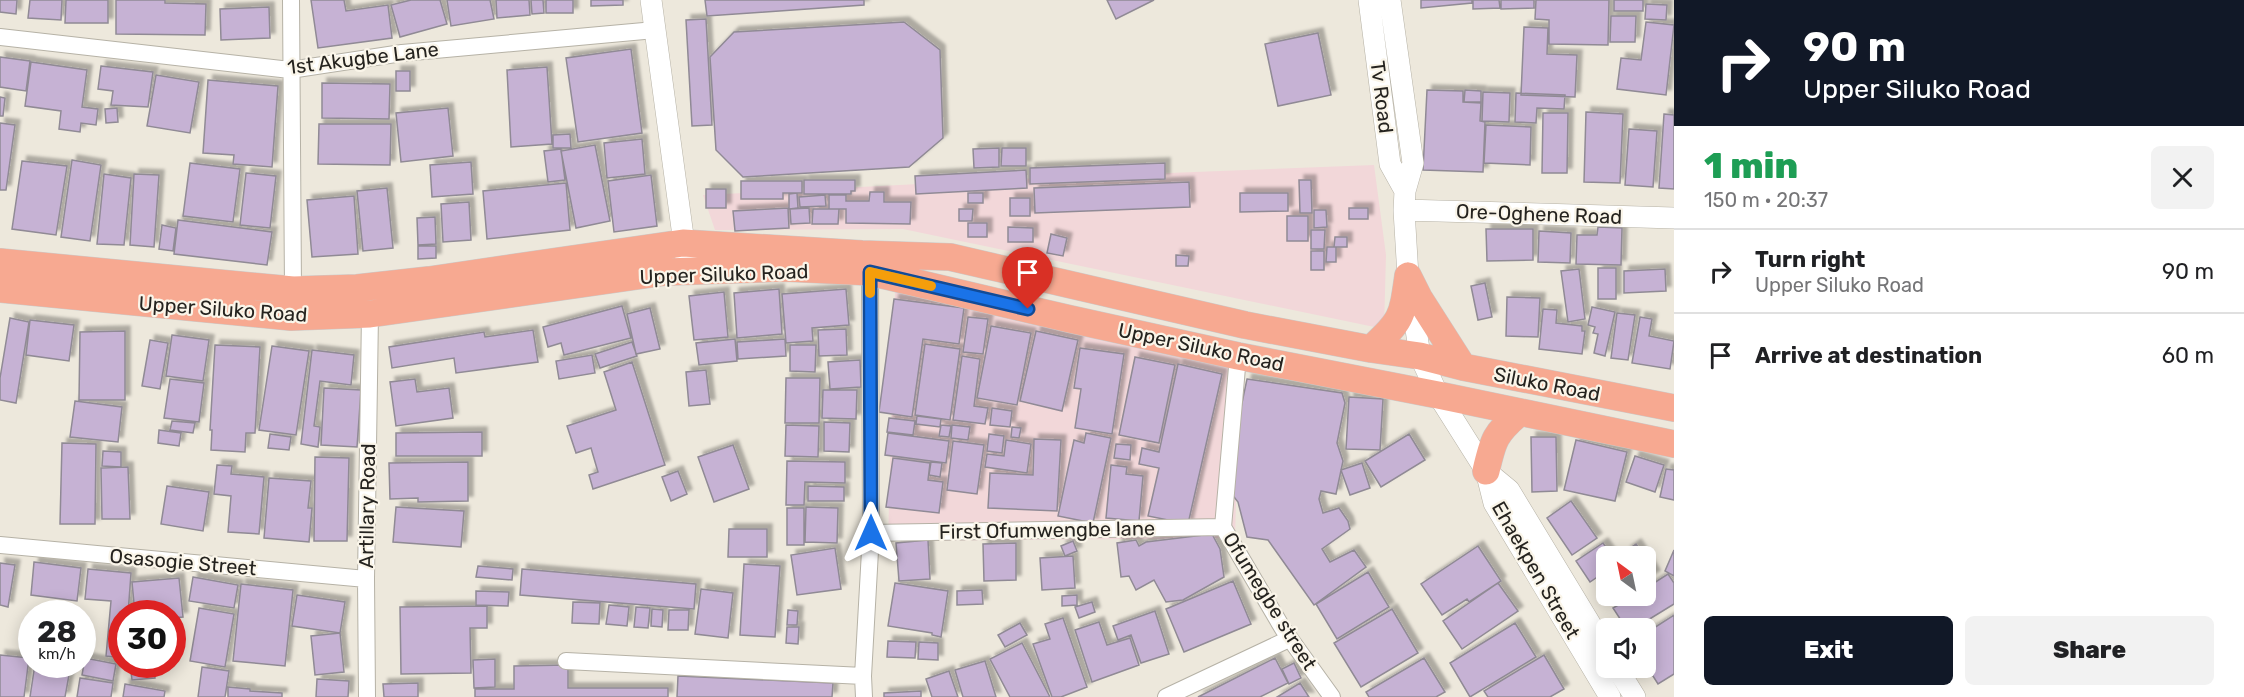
<!DOCTYPE html>
<meta charset="utf-8">
<style>
:root{--surface:#fff;--page:#f2f2f2;--text:#202124;--muted:#757577;--line:#e0e0e0;--accent:#111827}
body{margin:0;font-family:Rubik,sans-serif;background:var(--page);color:var(--text);height:100vh;display:flex;flex-direction:column;font-size:22px;white-space:nowrap}
*{box-sizing:border-box;margin:0}
p{font-size:20px;color:var(--muted)}
.icon{flex:none;width:33px;height:33px;fill:none;stroke:currentColor;stroke-width:2;stroke-linecap:round;stroke-linejoin:round}
.map{position:relative;flex:1;overflow:hidden}
.sheet{display:flex;flex-direction:column;background:var(--surface);width:570px}
.sheet>*{flex:none}
.guide{background:#111827;color:#fff;overflow:hidden}
.needle{width:39px;rotate:327deg}
.controls{position:absolute;left:1596px;top:546px;display:grid;gap:12px}
.controls a{display:grid;place-items:center;width:60px;height:60px;border-radius:9px;background:var(--surface);box-shadow:0 3px 15px #0003;font-size:30px}
.speed{position:absolute;left:18px;top:600px;display:flex;gap:12px;font-size:30px;font-weight:700;text-align:center}
.speed>*{display:grid;place-content:center;width:78px;height:78px;border-radius:50%;background:var(--surface);box-shadow:0 3px 15px #0003;line-height:1}
.speed small{font-size:15px;font-weight:400}
.speed .limit{border:9px solid #d22;background:#fff;color:#111}
.pin{position:absolute;display:grid;place-items:center;width:51px;height:51px;color:#fff;margin:-62px -26px;border-radius:50% 50% 50% 0;rotate:-45deg;box-shadow:0 0 6px #0007}
.pin .icon{rotate:45deg}
.me{position:absolute;width:66px;margin:-33px;rotate:0deg;stroke-linejoin:round;filter:drop-shadow(0 0 4px #0008)}
.turn{display:flex;align-items:center;gap:21px;height:126px;padding:0 30px;font-size:27px}
.turn .icon{width:78px;height:78px;stroke-width:2.5}
.turn b{display:block;font-size:42px;line-height:51px}
.round{display:grid;place-items:center;flex:none;width:63px;height:63px;border-radius:9px;background:var(--page)}
.summary{display:flex;align-items:center;justify-content:space-between;height:102px;padding:0 30px}
h1{font-size:36px;font-weight:800;line-height:45px;color:#1e9e55}
.button{display:flex;gap:12px;margin-top:auto;padding:12px 30px}
.button a{flex:1;height:69px;border-radius:9px;background:var(--accent);color:#fff;font-size:24px;font-weight:800;line-height:69px;text-align:center}
.button a+a{background:var(--page);color:var(--text)}
ul{padding:0;list-style:none}
li{display:flex;align-items:center;gap:18px;height:84px;padding:0 30px;border-top:2px solid var(--line)}
li div{flex:1}
li b{display:block;font-size:22px}
li em{font-style:normal}
main{display:flex;flex:1;min-height:0}
.map>svg:first-child{display:block}
.commercial{fill:#f2d7d9}
.building{fill:#c6b2d4;stroke:#908a95;stroke-width:1.5;filter:url(#shadow)}
.lines{fill:none;stroke-linecap:round;stroke-linejoin:round}
.minor-casing{stroke:#b6b2a6;stroke-width:18}
.tertiary-casing{stroke:#b6b2a6;stroke-width:22}
.primary-casing{stroke:#cbcac9;stroke-width:28}
.minor{stroke:#fff;stroke-width:16}
.tertiary{stroke:#fff;stroke-width:21}
.primary{stroke:#f7a991;stroke-width:27}
.route-casing{stroke:#114b97;stroke-width:15}
.route{stroke:#1a73e8;stroke-width:10}
.slow{stroke:#f59e0b;stroke-width:10}
.labels{text-anchor:middle;stroke-width:4.5;stroke-linejoin:round;paint-order:stroke}
.street-label{font-size:20px;fill:#25231f;stroke:#faf5e9}
</style>
<main>
<div class="map">
<svg width="1674" height="697" viewBox="0 0 1674 697">
<defs>
<filter id="shadow"><feDropShadow dx="5" dy="-5" stdDeviation="1.5" flood-color="#0004"/></filter>
</defs>
<rect width="100%" height="100%" fill="#ede8dc"/>
<path class="commercial" d="M1374,165L1386,255L1384,329L903,229L715,230L703,195L1040,178Z
M895,290L1240,365L1235,538L888,541Z"/>
<path class="building" d="M0,0H17L16,14L0,12Z
M30,0H62L61,20L28,18Z
M66,0H108V23H65Z
M116,0H165V3L206,4L205,35L116,34Z
M311,0H344L346,11L388,5L392,38L318,48Z
M411,0H440L447,24L400,37L391,5Z
M447,0H490L494,19L451,26Z
M496,0H529L530,15L497,18Z
M531,0H543L544,13L532,14Z
M546,0H573V13H546Z
M591,0H623V5L591,6Z
M705,0H864V5L707,16Z
M1107,0H1154L1116,19Z
M1421,0H1472V3L1421,8Z
M1473,0H1499L1500,8L1473,9Z
M1501,0H1534V8L1501,9Z
M1536,0H1609L1608,45L1549,44V20L1535,19Z
M1614,0H1643V11H1614Z
M1646,4L1667,5L1666,20L1645,19Z
M269,7L270,38L221,40L220,9Z
M1611,16H1636L1635,42H1610Z
M706,19L712,125L692,126L686,20Z
M904,22L940,50L943,138L909,167L743,177L716,150L710,57L734,32Z
M1646,22L1674,25L1666,95L1617,89L1621,58L1641,60Z
M1524,27L1548,28L1547,54L1577,55L1575,97L1521,95Z
M1318,33L1331,95L1278,106L1265,44Z
M631,49L642,133L578,142L566,58Z
M0,57L30,61L26,91L0,87Z
M31,62L87,70L82,107L98,109L96,125L81,123L80,132L59,129L61,111L25,106Z
M101,66L153,72L148,107L111,105L113,91L98,89Z
M547,67L552,144L511,147L507,70Z
M396,71H410V91H396Z
M156,75L199,82L190,133L147,126Z
M208,80L278,86L272,167L233,164L234,155L203,153Z
M322,83L390,84L389,119L322,118Z
M1427,90L1463,91V102L1481,103L1480,121L1485,122L1483,172L1423,170Z
M1465,90L1481,91V102H1464Z
M1483,92L1510,93L1509,122L1482,121Z
M1516,93L1565,95L1564,109L1537,108L1536,123L1515,122Z
M0,97L5,98L3,116H0Z
M117,108L118,122L106,123L105,109Z
M448,108L453,156L401,162L396,113Z
M1586,112L1623,114L1620,183L1584,182Z
M1543,113H1568L1567,173H1542Z
M1664,114L1674,115V189L1659,188Z
M0,123L15,125L6,190H0Z
M319,124H391L390,165L318,164Z
M1486,125L1531,127L1530,165L1484,163Z
M1629,129L1657,131L1653,187L1625,185Z
M570,134L571,148H553V135Z
M642,139L645,174L607,178L604,143Z
M595,145L610,221L576,228L561,151Z
M999,148V167L974,168L973,149Z
M1002,148H1026V166H1001Z
M561,149L565,180L548,182L544,151Z
M72,160L101,165L90,241L61,237Z
M22,161L67,166L56,235L12,229Z
M471,162L473,194L432,197L430,165Z
M190,163L240,169L233,222L183,216Z
M1165,163V179L1030,184V168Z
M1026,170L1027,188L916,194L915,176Z
M246,173L276,176L270,228L240,225Z
M104,174L131,178L124,245L97,244Z
M134,174L159,175L154,247L130,245Z
M651,175L657,226L614,232L608,181Z
M804,180H855V191H851V194H804Z
M1299,180H1311L1312,213H1300Z
M741,181H802V193H783V199H741Z
M1189,182L1190,207L1035,213L1034,188Z
M566,183L570,230L487,239L483,191Z
M387,188L393,248L363,251L357,191Z
M706,189H726V208H706Z
M870,192H884V202H911L910,224L846,223V209H829V195H846V201H869Z
M797,193L798,208L789,209V194Z
M968,193H983V203H968Z
M1240,193H1288V211L1240,212Z
M825,195L826,206L800,207L799,197Z
M354,196L358,254L312,257L307,200Z
M1010,198H1030V216H1010Z
M469,202L471,240L443,242L441,204Z
M788,208L789,228L735,231L733,211Z
M809,208L810,223L791,224L790,209Z
M1349,208H1368V219H1349Z
M813,209H839L838,224H812Z
M959,209H973L972,221H959Z
M1314,210H1326L1327,227L1314,228Z
M1287,216H1308V241H1287Z
M435,217L436,244L418,245L417,218Z
M178,220L272,232L267,265L174,254Z
M968,223H987V237H968Z
M162,225L176,228L173,251L159,249Z
M1008,227L1033,228V242H1008Z
M1598,227L1622,228L1621,265L1576,264L1577,235H1597Z
M1486,229H1533V260L1487,261Z
M1311,230H1325L1324,249H1311Z
M1539,231L1571,233L1570,263L1538,262Z
M1051,234L1067,238L1063,256L1047,253Z
M1335,237H1347V247H1334Z
M418,246H436V258L418,259Z
M1327,247H1336V262H1326Z
M1311,251H1324V270H1311Z
M1176,255L1189,256L1188,266H1176Z
M1598,268H1616V299H1598Z
M1579,269L1585,319L1568,322L1561,271Z
M1665,269L1666,291L1624,293V271Z
M1485,283L1492,317L1478,320L1471,286Z
M779,289L782,334L737,338L734,293Z
M846,289L849,325L812,328L813,341L786,343L782,294Z
M724,292L728,337L694,340L689,296Z
M1507,297L1540,298L1538,337L1506,336Z
M894,299L964,308L959,344L923,339L912,417L879,412Z
M622,306L631,338L564,355L561,343L548,347L543,327Z
M1592,307L1615,312L1605,356L1594,353L1598,334L1593,333L1595,327L1588,325Z
M650,308L660,349L636,354L627,314Z
M1543,309L1557,310L1556,323L1582,326V331H1585L1582,354L1539,349Z
M1617,313L1635,315L1628,360L1611,358Z
M968,317L988,319L983,354L963,352Z
M1640,317L1652,319L1649,336L1674,341L1670,369L1632,363Z
M10,318L29,322L16,403L0,400V378Z
M30,320L74,325L69,361L26,355Z
M991,326L1031,333L1017,405L977,398Z
M846,329L847,355L819,356L818,330Z
M533,330L538,362L456,373L454,358L392,368L389,347L484,332L485,337Z
M125,331V400H79L80,332Z
M1036,331L1078,340L1062,411L1020,401Z
M172,335L209,340L203,381L166,376Z
M735,339L737,361L699,365L696,343Z
M785,339L786,356L738,359L737,342Z
M150,340L168,343L160,389L142,386Z
M632,342L637,356L600,368L595,354Z
M925,344L960,349L950,420L915,415Z
M215,345L260,347L255,433H246L245,452L211,450L212,430H210Z
M790,345H816L815,372L790,371Z
M272,346L309,351L296,435L259,430Z
M1080,348L1124,354L1112,434L1075,428L1081,389L1074,388Z
M312,350L354,355L351,385L320,381L314,426L320,427L318,447L301,444Z
M592,355L595,373L559,379L556,361Z
M962,356L980,359L974,406L988,408L985,424L953,420Z
M1135,357L1175,365L1159,443L1119,435Z
M860,360L861,387L830,389L828,362Z
M632,362L665,465L593,489L589,475L598,472L591,448L576,453L567,426L616,410L604,372Z
M1178,364L1222,374L1188,524L1148,516L1159,468L1139,464L1142,448L1159,452Z
M706,370L710,404L689,406L686,372Z
M786,378H820L819,423H785Z
M170,379L204,383L199,422L164,418Z
M415,379L417,392L449,388L453,418L396,426L390,382Z
M1247,379L1342,393L1345,403L1337,443L1343,461L1336,494L1321,491L1319,499L1323,513L1339,508L1348,521L1350,529L1322,549L1330,562L1354,550L1366,567L1314,605L1268,540L1247,537L1238,502L1231,493L1230,460Z
M324,388L361,390L357,447L321,445Z
M823,390H857L856,419L822,418Z
M1349,397L1383,399L1380,450L1346,449Z
M75,401L122,407L118,442L70,437Z
M992,408L1012,411L1010,427L990,425Z
M917,416L941,419L940,427L916,424Z
M889,418L915,421L913,435L887,432Z
M172,421L195,423L193,433L170,430Z
M824,422L850,423L849,452L824,451Z
M786,425L819,426L818,457L785,456Z
M941,425L951,426L949,437L939,436Z
M952,425L970,427L968,440L951,438Z
M1012,427L1021,428L1019,438L1011,437Z
M159,430L181,433L179,446L158,443Z
M482,432V456H396V433Z
M888,433L949,441L946,463L885,455Z
M1086,433L1111,438L1093,523L1058,516L1074,440L1084,443Z
M270,434L291,437L289,450L268,448Z
M989,434L1004,436L1002,453L987,451Z
M1409,434L1425,460L1381,487L1365,461Z
M1531,437H1556L1557,491L1532,492Z
M1034,439L1061,440L1057,511L988,508L990,473L1033,475Z
M1006,440L1031,444L1027,473L985,467L987,454L1004,456Z
M1576,440L1627,452L1615,501L1564,490Z
M953,441L984,445L977,494L947,490Z
M62,443L96,444L95,524H60Z
M1116,444L1131,445L1130,460L1114,458Z
M733,445L749,489L714,502L698,457Z
M103,451L121,452V467L102,466Z
M1635,456L1664,465L1655,492L1626,482Z
M315,457L349,458L347,541H314Z
M893,458L930,463L928,480L943,482L939,513L886,507Z
M787,461L845,462V483L805,482L804,505H786Z
M468,462V501L418,502V498L390,499L389,463Z
M931,462L942,463L940,477L929,475Z
M1362,463L1370,488L1350,495L1341,470Z
M217,465L232,466L231,474L264,477L259,534L228,532L231,496L214,494Z
M1111,465L1127,467L1126,474L1143,476L1139,521L1106,518Z
M128,467L130,519H102L101,468Z
M1666,469L1674,470V500L1660,497Z
M678,471L687,494L671,501L662,477Z
M269,478L311,481L308,508H312L309,542L264,538Z
M167,486L209,492L203,531L161,524Z
M808,486L844,487V501H808Z
M1571,501L1597,538L1572,555L1547,518Z
M396,507L464,511L461,547L393,542Z
M806,507L838,508L837,543L805,542Z
M787,508H804V545H787Z
M729,529H767V557H728Z
M1212,534L1220,549L1224,577L1183,600L1166,602L1154,580L1136,590L1129,576L1121,577L1117,543L1136,540L1139,546L1146,542Z
M928,540L930,579L899,581L896,543Z
M1073,541L1077,551L1065,556L1061,546Z
M1016,543V580L984,581L983,544Z
M1603,543L1612,556H1606V571L1590,582L1576,561Z
M1636,544L1644,556H1629L1626,551Z
M1478,546L1501,581L1469,602L1467,599L1442,615L1421,584Z
M835,548L841,589L797,595L791,555Z
M1674,550V576L1665,571Z
M1073,556L1075,588L1042,590L1040,558Z
M1646,560L1655,575L1646,581Z
M34,562L81,568L77,601L31,595Z
M0,563L15,565L8,607L0,605Z
M744,564L780,566L775,637L740,635Z
M478,566L513,569L512,580L476,577Z
M88,569L131,573L128,614H122V658L106,656L111,601L85,599Z
M522,569L696,584L694,609L520,595Z
M1368,572L1389,607L1337,639L1316,604Z
M1606,574V592L1598,579Z
M1668,574L1674,583V604L1635,628H1626L1613,608L1634,596H1646V588Z
M193,577L238,585L234,608L189,601Z
M179,578L183,617L172,618V614H135L132,582Z
M1233,581L1251,624L1184,652L1166,609Z
M895,583L948,591L941,637L932,635V633L888,626Z
M1498,583L1518,611L1462,649L1443,621Z
M241,584L293,590L285,666L233,661Z
M701,589L733,593L728,638L695,634Z
M982,590L983,604L957,605V591Z
M476,591L509,592L508,606L476,605Z
M297,595L345,602L340,633L292,626Z
M1077,595V605L1062,606V596Z
M573,602L600,603L599,624L572,623Z
M1092,602L1095,612L1079,618L1075,607Z
M609,605L629,607L627,626L606,624Z
M487,606V628H470L471,673L401,674L400,607Z
M636,607L650,608L648,628L634,627Z
M199,608L234,614L225,667L190,661Z
M652,609L663,610L662,627L651,626Z
M1392,609L1418,653L1361,687L1334,643Z
M669,610H689L688,630H668Z
M788,610L798,611L797,625H787Z
M1155,611L1169,654L1141,663L1131,635L1118,640L1113,626Z
M1674,615V674L1658,684L1646,665V633Z
M1063,618L1087,687L1061,697H1052L1033,644L1050,639L1045,624Z
M1099,622L1107,645L1130,638L1139,665L1092,682L1075,630Z
M1020,623L1027,635L1005,647L998,635Z
M1515,623L1536,657L1470,697L1450,663Z
M787,627H799L798,644L786,643Z
M340,633L344,672L315,675L311,636Z
M888,641L916,642L915,658L887,657Z
M919,642L938,643V660L918,659Z
M1022,643L1050,697H1010L990,659Z
M0,655L29,658L24,697H0Z
M1544,655L1564,689L1550,697H1488L1484,691Z
M85,658L116,664L113,681L82,675Z
M1275,658L1288,683L1260,697H1198Z
M1424,658L1445,692L1436,697H1369L1366,692Z
M495,659V687L474,688L473,660Z
M985,661L996,697H963L955,670Z
M1294,663L1301,678L1289,684L1282,669Z
M35,664H71L65,697H30Z
M130,664H154L155,678L132,680Z
M568,665V688H668V697H475V689H514V666Z
M202,667L229,671L225,697H198Z
M949,671L958,697H932L926,679Z
M678,676L833,683L832,697H677Z
M80,678L113,683L111,697H77Z
M317,679L349,681L348,697H316Z
M418,683V697H384L383,684Z
M1300,683L1309,697H1277Z
M125,684L165,691L164,697H123Z
M228,687L250,689V691L282,693V697H228Z
M921,691V697H884V693Z"/>
<g class="lines">
<defs>
<path id="minor" d="M291,0L293,290
M0,37L290,70L402,53L655,30
M1238,356L1223,527L1283,629L1332,697
M871,533L1223,527
M0,545L366,579
M566,661L863,676
M367,697L366,579L370,314
M864,697L863,676L871,533L870,272
M1166,697L1289,639"/>
<path id="tertiary" d="M651,0L686,258
M1369,0L1390,164L1405,191L1413,163L1390,0
M1405,191L1404,210L1408,276L1420,356L1438,395L1486,471L1494,503L1610,697
M1404,210L1674,218
M1486,471L1509,490L1606,650
M1617,668L1635,697"/>
<path id="primary" d="M0,262L293,290L357,288L429,280L683,243L862,254L950,257L1245,325L1371,349L1420,356L1463,367L1674,408
M1408,276L1419,298L1463,367
M0,289L291,317L370,314L665,272L786,268L870,272L1070,319L1238,356L1438,395L1674,444
M1371,349C1402,319 1402,319 1408,276
M1486,471C1493,440 1495,433 1520,412"/>
</defs>
<use href="#minor" class="minor-casing"/>
<use href="#tertiary" class="tertiary-casing"/>
<use href="#primary" class="primary-casing"/>
<use href="#minor" class="minor"/>
<use href="#tertiary" class="tertiary"/>
<use href="#primary" class="primary"/>
</g>
<g class="lines">
<defs>
<path id="route" d="M871,533L870,272L1028,309"/>
</defs>
<use href="#route" class="route-casing"/>
<use href="#route" class="route"/>
<path class="slow" d="M870,293V272L931,286"/>
</g>
<g class="labels">
<g class="street-label">
<text transform="translate(363 58) rotate(-7)" y="7">1st Akugbe Lane</text>
<text transform="translate(1382 97) rotate(83)" y="7">Tv Road</text>
<text transform="translate(1539 214) rotate(2)" y="7">Ore-Oghene Road</text>
<text transform="translate(724 274) rotate(-2)" y="7">Upper Siluko Road</text>
<text transform="translate(223 309) rotate(4)" y="7">Upper Siluko Road</text>
<text transform="translate(1201 347) rotate(12)" y="7">Upper Siluko Road</text>
<text transform="translate(1547 384) rotate(11)" y="7">Siluko Road</text>
<text transform="translate(367 506) rotate(-89)" y="7">Artillary Road</text>
<text transform="translate(1047 530) rotate(-1)" y="7">First Ofumwengbe lane</text>
<text transform="translate(183 562) rotate(5)" y="7">Osasogie Street</text>
<text transform="translate(1536 570) rotate(60)" y="7">Ehaekpen Street</text>
<text transform="translate(1270 601) rotate(58)" y="7">Ofumegbe street</text>
</g>
</g>
</svg>
<div class="controls">
<a><svg class="needle" viewBox="-14 -14 28 28"><path d="M0-13l5 13h-10z" fill="#e53935"/><path d="M0 13l5-13h-10z" fill="#757577"/></svg></a>
<a><svg class="icon" aria-label="sound" viewBox="0 0 24 24"><path d="M4 9h4l5-4v14l-5-4H4zM17 9q2 3 0 6"/></svg></a>
</div>
<div class="speed"><div>28<small>km/h</small></div><div class="limit">30</div></div>
<div class="pin" style="left:1028px;top:309px;background:#d93025"><svg class="icon" aria-label="arrive" viewBox="0 0 24 24"><path d="M6 21V4h12l-3 4 3 4H6"/></svg></div>
<svg class="me" style="left:871px;top:533px" viewBox="-20 -20 40 40"><path d="M0-17L14 15 0 8-14 15z" fill="#1a73e8" stroke="#fff" stroke-width="4"/></svg>
</div>
<section class="sheet">
<div class="guide">
<div class="turn"><svg class="icon" aria-label="right" viewBox="0 0 24 24"><path d="M7 20v-9h11M14 6l5 5-5 5"/></svg><div><b>90 m</b>Upper Siluko Road</div></div>
</div>
<div class="summary"><div><h1>1 min</h1><p>150 m · 20:37</p></div><a class="round"><svg class="icon" aria-label="close" viewBox="0 0 24 24"><path d="M6 6l12 12M18 6L6 18"/></svg></a></div>
<ul>
<li><svg class="icon" aria-label="right" viewBox="0 0 24 24"><path d="M7 20v-9h11M14 6l5 5-5 5"/></svg><div><b>Turn right</b><p>Upper Siluko Road</p></div><em>90 m</em></li>
<li><svg class="icon" aria-label="arrive" viewBox="0 0 24 24"><path d="M6 21V4h12l-3 4 3 4H6"/></svg><div><b>Arrive at destination</b></div><em>60 m</em></li>
</ul>
<div class="button"><a>Exit</a><a>Share</a></div>
</section>
</main>
